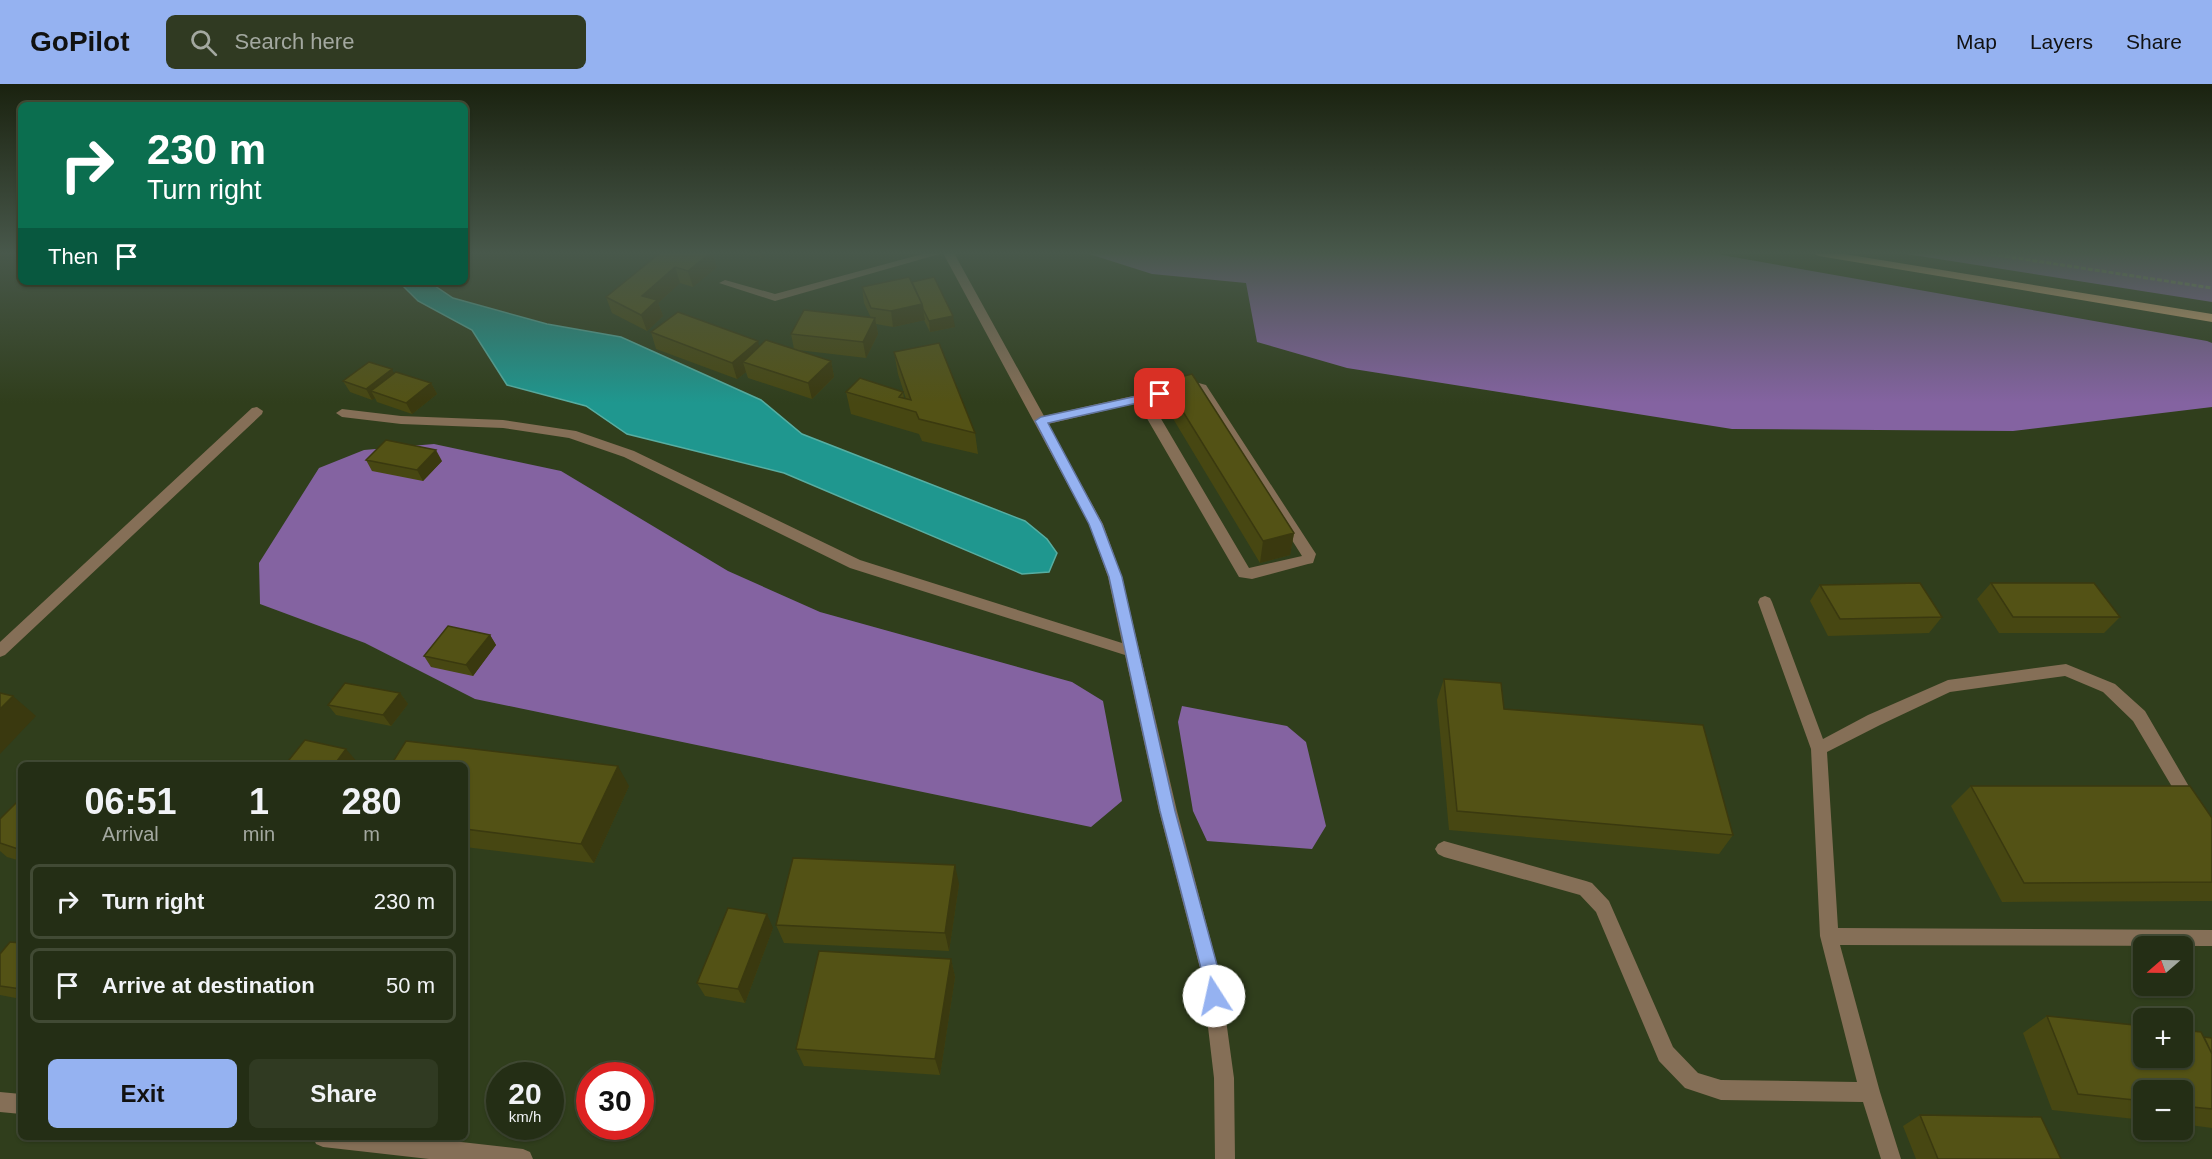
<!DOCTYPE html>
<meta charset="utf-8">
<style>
:root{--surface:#242e15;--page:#303a22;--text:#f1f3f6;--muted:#a3a8a0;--line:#414a34;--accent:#95b2f1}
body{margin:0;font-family:Arial,sans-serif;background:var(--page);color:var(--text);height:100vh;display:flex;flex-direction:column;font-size:22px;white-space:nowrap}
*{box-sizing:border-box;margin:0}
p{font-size:20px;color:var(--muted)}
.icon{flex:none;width:33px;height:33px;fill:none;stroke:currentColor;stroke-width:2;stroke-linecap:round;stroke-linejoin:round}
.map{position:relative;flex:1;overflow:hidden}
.details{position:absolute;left:18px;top:678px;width:450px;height:378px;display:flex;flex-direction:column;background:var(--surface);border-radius:9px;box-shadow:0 2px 4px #0004,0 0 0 2px var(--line)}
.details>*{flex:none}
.banner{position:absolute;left:18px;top:18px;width:450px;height:183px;border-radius:9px;box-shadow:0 2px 4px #0004,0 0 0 2px var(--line);background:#0b6e4f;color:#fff;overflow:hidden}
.needle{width:39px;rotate:250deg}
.controls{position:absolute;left:2133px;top:852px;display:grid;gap:12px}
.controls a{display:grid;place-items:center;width:60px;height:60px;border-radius:9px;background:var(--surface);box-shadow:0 2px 4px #0004,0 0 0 2px var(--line);font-size:30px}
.speed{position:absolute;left:486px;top:978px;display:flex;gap:12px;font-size:30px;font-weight:700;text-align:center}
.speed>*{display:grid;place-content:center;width:78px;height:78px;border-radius:50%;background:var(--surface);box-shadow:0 2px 4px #0004,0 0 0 2px var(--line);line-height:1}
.speed small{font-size:15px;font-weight:400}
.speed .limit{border:9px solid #d22;background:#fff;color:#111}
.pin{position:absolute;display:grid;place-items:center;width:51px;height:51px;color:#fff;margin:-26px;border-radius:12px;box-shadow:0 3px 9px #0006}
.me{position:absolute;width:66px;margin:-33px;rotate:350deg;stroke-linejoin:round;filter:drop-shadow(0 0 4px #0008)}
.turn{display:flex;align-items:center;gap:21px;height:126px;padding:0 30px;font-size:27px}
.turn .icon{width:78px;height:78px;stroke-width:2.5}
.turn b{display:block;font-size:42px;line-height:51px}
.then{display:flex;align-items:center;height:57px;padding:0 30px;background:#0003;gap:12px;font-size:22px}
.eta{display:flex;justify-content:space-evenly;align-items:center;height:102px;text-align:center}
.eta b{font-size:36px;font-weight:700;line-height:42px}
.primary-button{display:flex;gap:12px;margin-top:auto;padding:12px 30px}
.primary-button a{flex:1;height:69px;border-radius:9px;background:var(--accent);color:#111;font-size:24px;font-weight:700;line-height:69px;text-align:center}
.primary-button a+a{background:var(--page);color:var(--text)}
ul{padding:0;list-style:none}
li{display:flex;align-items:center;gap:18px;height:75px;margin:0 12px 9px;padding:0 18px;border:3px solid var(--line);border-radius:9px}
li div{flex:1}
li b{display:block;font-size:22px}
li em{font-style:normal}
header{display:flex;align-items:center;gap:36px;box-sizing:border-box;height:84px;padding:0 30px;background:var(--accent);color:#111}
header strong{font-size:28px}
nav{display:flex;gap:33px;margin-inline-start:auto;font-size:21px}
.search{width:420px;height:54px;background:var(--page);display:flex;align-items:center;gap:15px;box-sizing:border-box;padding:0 21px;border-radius:9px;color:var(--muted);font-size:22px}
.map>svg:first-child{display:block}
.forest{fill:#8463a1}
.water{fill:#1f978f;stroke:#57aea2;stroke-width:1.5}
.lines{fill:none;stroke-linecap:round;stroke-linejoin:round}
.path{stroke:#8b977c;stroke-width:3;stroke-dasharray:5 2;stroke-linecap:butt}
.minor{fill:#856f57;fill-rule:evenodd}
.major{fill:#d1a372;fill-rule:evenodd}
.wall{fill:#474712}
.shaded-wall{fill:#3a390f}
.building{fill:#535215;stroke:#3a390f;stroke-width:1.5}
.route{fill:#95b2f1;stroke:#61749d;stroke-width:1.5}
</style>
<header>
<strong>GoPilot</strong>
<div class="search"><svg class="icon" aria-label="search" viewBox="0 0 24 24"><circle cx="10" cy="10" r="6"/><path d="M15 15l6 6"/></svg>Search here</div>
<nav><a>Map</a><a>Layers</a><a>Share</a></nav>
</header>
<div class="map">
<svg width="2212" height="1075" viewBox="0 0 2212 1075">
<rect width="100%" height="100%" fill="#303e1c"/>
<path class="forest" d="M1086,169H1711L2207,257L2212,259V323L2013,347L1732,345L1347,284L1257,258L1246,199L1152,190Z
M1900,169H2212V218Z
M434,360L561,387L728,487L820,528L1072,598L1103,617L1122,717L1091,743L475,615L365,559L260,520L259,479L319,384L364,366Z
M1182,622L1287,642L1306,658L1326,742L1312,765L1207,757L1193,727L1178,638Z"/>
<path class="water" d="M399,198H429L453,214L547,240L621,253L761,316L802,350L1025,437L1047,455L1057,469L1049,488L1022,490L784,389L627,350L586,322L507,301L472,246L418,217Z"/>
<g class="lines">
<path class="path" d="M1984,169L2212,204"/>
<path class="minor" d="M926,169H954L1044,332L1195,298L1206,301L1316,470L1313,479L1308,480L1252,495L1239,493L1138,319L1048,340L1103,440L1122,493L1177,727L1220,892L1234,994L1235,1075H1215L1214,994L1202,892L1159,727L1125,571L850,484L624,373L569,354L503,344L401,340L342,333L336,329L342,325L401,332L503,336L576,347L634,367L860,476L1122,559L1108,493L1089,440L943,169L775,217L719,199L725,196L775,210ZM1195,306L1198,307L1302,472L1249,484L1150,316Z
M257,323L263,327L262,330L5,571L0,573V558L252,324Z
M1765,512L1770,514L1772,518L1823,655L1868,631L1948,596L2066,580L2115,600L2145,627L2198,718L2196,723L2190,725L2184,723L2133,637L2103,608L2065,592L1950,608L1880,641L1827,668L1838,844L2212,846V862L1840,861L1880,1008L1901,1075H1881L1863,1018L1721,1016L1685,1004L1659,977L1596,828L1580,811L1444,773L1438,770L1435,765L1438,760L1444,757L1586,797L1592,799L1609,817L1673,963L1698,989L1721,996L1857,998L1820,852L1811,665L1758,518L1760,514Z
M0,1008L21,1010V1030L0,1028Z
M313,1053H417L523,1065L530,1068L533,1075H429L323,1063L316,1060Z"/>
<path class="major" d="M1813,169H1838L2212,230V238L1819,172Z"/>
</g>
<path class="wall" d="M660,169L717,183L693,203L680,199L658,219L663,232L647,247L612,229L606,213Z
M740,169H768L762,174Z
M912,198L955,243L930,248L924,236L893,243L876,240L878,250L866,274L798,266L831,277L834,293L812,315L748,294L746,288L737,295L656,265L651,248L760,263L794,265L791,250L871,234L864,219L862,203Z
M894,268L975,349L978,370L922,357L919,350L851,330L846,308H903L904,314L906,315L898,290Z
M394,289L431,299L437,310L412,330L377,318L375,314L372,316L350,308L343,297Z
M1164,297L1294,449L1290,471L1260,479L1163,318Z
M366,376L442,377L423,397L372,387Z
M1991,499L2120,533L2104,549H1999L1977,515Z
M1820,501L1942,533L1929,549L1828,552L1810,517Z
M490,551L496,561L473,592L431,583L424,572Z
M1444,595L1504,625L1733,751L1719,770L1449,746L1437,616Z
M400,609L408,620L391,642L336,631L328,621Z
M465,681L629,702L594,779L465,763Z
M1971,702L2212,734V817L2002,818L1951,722Z
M21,714V777L7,773L0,767V735Z
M959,800L949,867L784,859L776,841Z
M773,844L745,919L705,912L697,899Z
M21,859V915L0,911V870Z
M951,875L955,893L940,991L804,982L796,965Z
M2047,932L2212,954V1044L2182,1040V1006H2144V1036L2052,1026L2023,949Z
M1920,1031L2061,1075H1916L1903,1042Z"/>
<path class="shaded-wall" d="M0,169H14L0,174Z
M710,169H713L717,183L693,203L688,187Z
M760,169H768L762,174Z
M675,183L680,199L658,219L663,232L647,247L641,231L642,212Z
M922,220L925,236L893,243L891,227Z
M953,232L955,243L930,248L929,237Z
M875,234L878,250L866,274L863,258Z
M758,257L762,274L743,278L746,288L737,295L732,279Z
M831,277L834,293L812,315L808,299Z
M392,285L398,297L371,307L375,314L372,316L366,305Z
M431,299L437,310L412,330L406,319Z
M436,366L442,377L423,397L417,386Z
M1294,449L1290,471L1260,479L1263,457Z
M490,551L496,561L473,592L466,581Z
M400,609L408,620L391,642L383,631Z
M13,612L36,632L0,670V625Z
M346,665L359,680L358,681H334Z
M618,682L629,702L594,779L581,760Z
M955,781L959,800L949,867L945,849Z
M767,830L773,844L745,919L738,905Z
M951,875L955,893L940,991L935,975Z"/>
<path class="building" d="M660,169H710L688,187L675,183L642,212L657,216L641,231L606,213Z
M909,193L922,220L891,227L871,224L862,203Z
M934,193L953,232L929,237L923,225L922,220L912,198Z
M804,226L875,234L863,258L791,250Z
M678,228L758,257L732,279L651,248Z
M766,256L831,277L808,299L743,278Z
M939,259L975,349L919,335L916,328L846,308L860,294L903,308L899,313L911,316L894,268Z
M369,278L392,285L366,305L343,297Z
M396,288L431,299L406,319L371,307Z
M1192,290L1294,449L1263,457L1164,297Z
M386,356L436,366L417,386L366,376Z
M1920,499L1942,533L1840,535L1820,501Z
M1991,499H2094L2120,533H2013Z
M448,542L490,551L466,581L424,572Z
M1444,595L1501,599L1504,625L1703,641L1733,751L1457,727Z
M345,599L400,609L383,631L328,621Z
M0,609L13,612L0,625Z
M305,656L346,665L334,681H285Z
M406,657L618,682L581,760L465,745V681H391Z
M1971,702H2190L2212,734V798L2024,799Z
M21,714V766L0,759V735Z
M793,774L955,781L945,849L776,841Z
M728,824L767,830L738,905L697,899Z
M10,858L21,859V905L0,902V870Z
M819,867L951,875L935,975L796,965Z
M2047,932L2144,942V974H2182V946L2201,948L2212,970V1025L2182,1022V1006H2144V1017L2078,1010Z
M2204,953L2212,954V970Z
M1920,1031L2041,1033L2061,1075H1938Z"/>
<linearGradient id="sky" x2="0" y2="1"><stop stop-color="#1a220f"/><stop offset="0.53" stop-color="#48584b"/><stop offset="1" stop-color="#48584b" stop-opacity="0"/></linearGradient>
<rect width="2212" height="319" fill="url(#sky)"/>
<path class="route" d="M1160,307L1165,310L1164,313L1048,339L1102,440L1122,493L1175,727L1220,892L1223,912L1220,918L1214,921L1208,918L1203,892L1160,727L1109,493L1089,440L1035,337L1041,333Z"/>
</svg>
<div class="controls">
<a><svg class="needle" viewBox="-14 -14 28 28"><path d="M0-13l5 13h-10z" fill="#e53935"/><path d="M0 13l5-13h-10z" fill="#a3a8a0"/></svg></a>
<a>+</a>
<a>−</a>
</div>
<div class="speed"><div>20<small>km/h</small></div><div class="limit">30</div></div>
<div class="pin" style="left:1160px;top:310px;background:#d93025"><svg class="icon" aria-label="arrive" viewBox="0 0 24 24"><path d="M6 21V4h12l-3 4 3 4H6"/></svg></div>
<svg class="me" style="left:1214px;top:912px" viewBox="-20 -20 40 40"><circle r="19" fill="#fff"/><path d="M0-13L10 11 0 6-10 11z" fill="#95b2f1"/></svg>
<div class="banner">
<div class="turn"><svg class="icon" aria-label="right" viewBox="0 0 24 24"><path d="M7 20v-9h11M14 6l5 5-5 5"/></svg><div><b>230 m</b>Turn right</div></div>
<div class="then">Then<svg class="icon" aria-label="arrive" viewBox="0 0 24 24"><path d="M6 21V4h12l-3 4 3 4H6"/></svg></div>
</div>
<section class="details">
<div class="eta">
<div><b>06:51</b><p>Arrival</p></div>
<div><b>1</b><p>min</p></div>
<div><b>280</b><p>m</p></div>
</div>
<ul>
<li><svg class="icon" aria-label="right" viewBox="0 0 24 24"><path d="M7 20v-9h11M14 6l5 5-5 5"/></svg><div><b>Turn right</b></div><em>230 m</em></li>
<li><svg class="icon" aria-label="arrive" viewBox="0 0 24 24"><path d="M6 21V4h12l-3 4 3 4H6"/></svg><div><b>Arrive at destination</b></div><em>50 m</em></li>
</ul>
<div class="primary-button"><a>Exit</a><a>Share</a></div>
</section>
</div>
